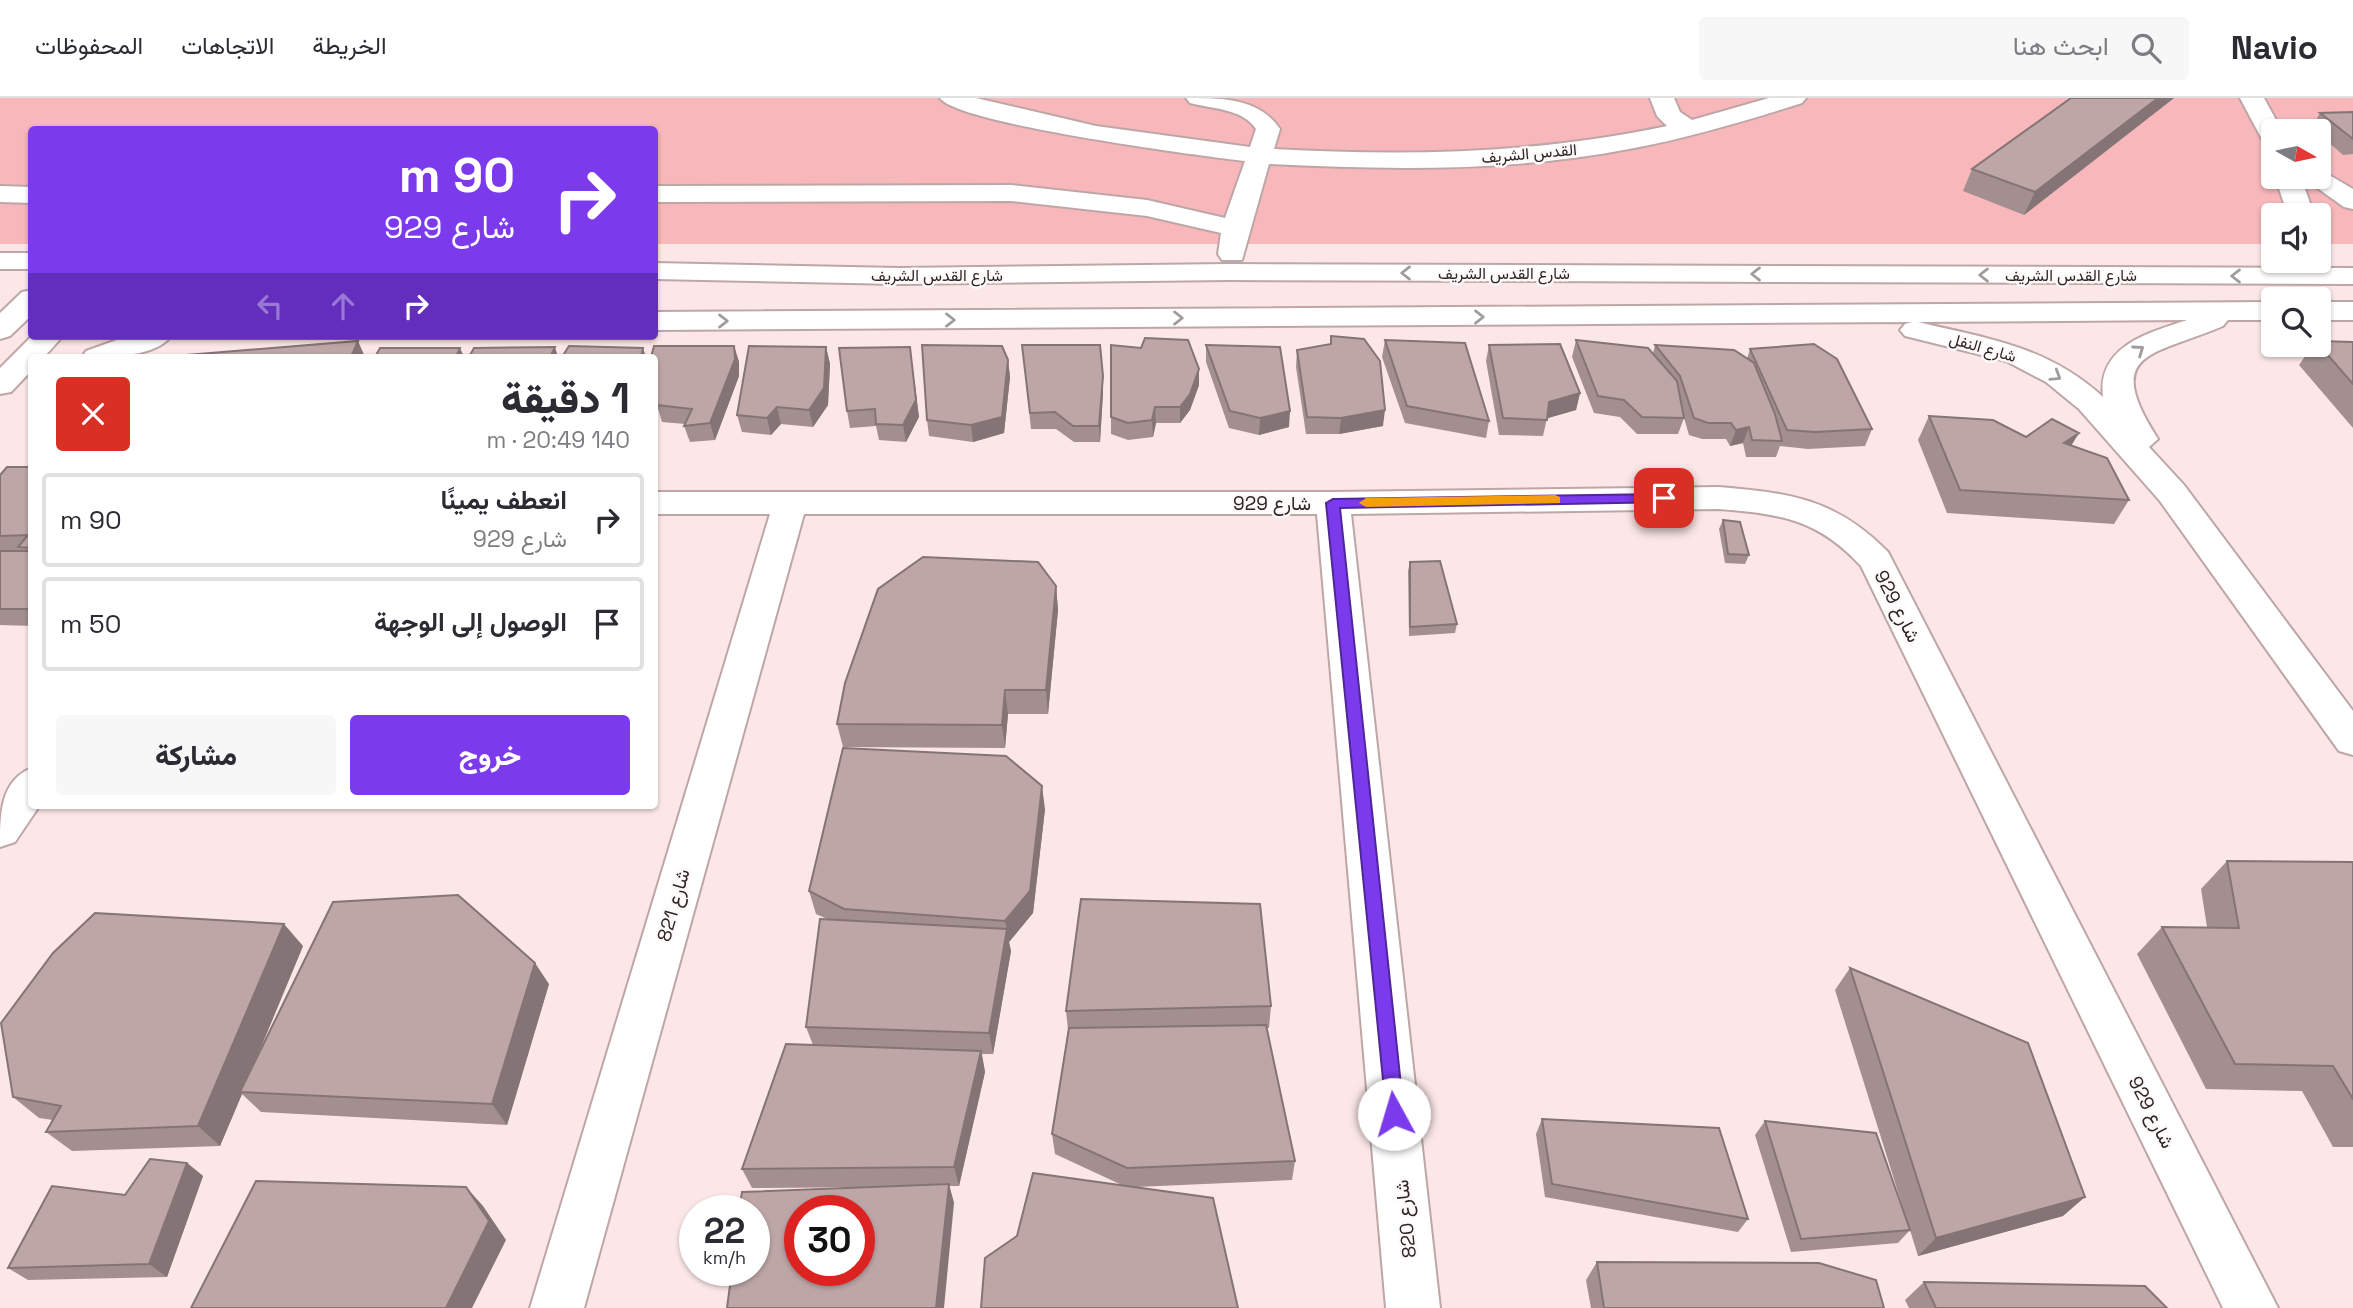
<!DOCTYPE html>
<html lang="ar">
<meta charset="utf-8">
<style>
:root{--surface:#fff;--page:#f7f7f7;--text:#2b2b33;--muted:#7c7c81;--line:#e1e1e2;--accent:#7c3aed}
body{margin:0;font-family:"Space Grotesk",Vazirmatn,sans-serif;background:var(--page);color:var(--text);direction:rtl;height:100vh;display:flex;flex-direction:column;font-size:26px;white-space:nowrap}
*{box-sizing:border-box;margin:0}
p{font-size:23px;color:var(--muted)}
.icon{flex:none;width:38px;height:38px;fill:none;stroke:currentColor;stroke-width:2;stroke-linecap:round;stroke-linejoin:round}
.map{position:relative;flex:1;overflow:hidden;direction:ltr}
.drawer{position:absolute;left:28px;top:256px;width:630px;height:455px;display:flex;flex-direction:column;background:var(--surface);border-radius:7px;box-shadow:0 2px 5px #0004;direction:rtl}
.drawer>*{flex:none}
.banner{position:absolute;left:28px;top:28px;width:630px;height:214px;border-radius:7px;box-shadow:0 2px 5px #0004;direction:rtl;background:#7c3aed;color:#fff;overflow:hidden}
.needle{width:46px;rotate:99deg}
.controls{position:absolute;left:2261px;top:21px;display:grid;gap:14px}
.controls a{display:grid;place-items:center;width:70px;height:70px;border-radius:7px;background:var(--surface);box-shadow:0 2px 5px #0004;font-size:35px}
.speed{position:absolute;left:679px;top:1097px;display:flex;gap:14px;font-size:35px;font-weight:700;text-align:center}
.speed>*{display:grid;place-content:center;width:91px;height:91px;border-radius:50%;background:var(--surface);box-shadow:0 2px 5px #0004;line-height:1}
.speed small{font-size:18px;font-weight:400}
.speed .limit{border:10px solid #d22;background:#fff;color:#111}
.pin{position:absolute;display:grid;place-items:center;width:60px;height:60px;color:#fff;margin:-30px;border-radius:14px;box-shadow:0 4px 10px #0006}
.me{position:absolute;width:77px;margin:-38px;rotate:354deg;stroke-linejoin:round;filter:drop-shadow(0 0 5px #0008)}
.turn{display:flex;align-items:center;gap:24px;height:147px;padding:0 28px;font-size:32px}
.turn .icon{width:91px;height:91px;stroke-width:2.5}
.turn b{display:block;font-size:49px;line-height:60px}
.lanes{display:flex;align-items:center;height:66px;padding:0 28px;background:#0003;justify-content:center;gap:35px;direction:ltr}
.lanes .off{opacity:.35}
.round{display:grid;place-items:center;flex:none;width:74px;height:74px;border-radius:7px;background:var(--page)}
.headline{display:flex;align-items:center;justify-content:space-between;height:119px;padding:0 28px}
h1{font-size:42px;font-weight:800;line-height:52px}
.cta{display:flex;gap:14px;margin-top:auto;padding:14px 28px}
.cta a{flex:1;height:80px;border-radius:7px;background:var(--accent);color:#fff;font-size:28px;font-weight:800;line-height:80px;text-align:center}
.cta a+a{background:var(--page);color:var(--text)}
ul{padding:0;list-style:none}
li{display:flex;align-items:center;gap:21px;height:94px;margin:0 14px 10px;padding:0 14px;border:4px solid var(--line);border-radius:7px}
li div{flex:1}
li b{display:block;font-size:26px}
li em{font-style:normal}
header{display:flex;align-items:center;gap:42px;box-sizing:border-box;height:98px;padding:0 35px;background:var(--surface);border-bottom:2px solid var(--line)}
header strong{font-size:33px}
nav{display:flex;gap:38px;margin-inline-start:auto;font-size:24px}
.search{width:490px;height:63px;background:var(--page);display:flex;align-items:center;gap:18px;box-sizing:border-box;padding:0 24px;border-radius:7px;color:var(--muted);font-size:26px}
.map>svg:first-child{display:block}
.green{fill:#f8b8bb;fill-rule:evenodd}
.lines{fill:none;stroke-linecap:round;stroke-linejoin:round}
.minor-casing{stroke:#bea6a7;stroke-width:4}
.minor{fill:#fff;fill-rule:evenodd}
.wall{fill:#a38f90}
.shaded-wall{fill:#857475}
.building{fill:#bea6a7;stroke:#857475;stroke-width:2;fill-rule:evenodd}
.oneway{stroke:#a09c9c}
.route{fill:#7c3aed;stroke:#51269a;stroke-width:2}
.slow{fill:#f59e0b}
.labels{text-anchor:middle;stroke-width:5;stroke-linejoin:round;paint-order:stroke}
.far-street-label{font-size:16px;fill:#2d2424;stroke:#fef9f9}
.street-label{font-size:19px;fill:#2d2424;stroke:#fef9f9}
</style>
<header>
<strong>Navio</strong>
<div class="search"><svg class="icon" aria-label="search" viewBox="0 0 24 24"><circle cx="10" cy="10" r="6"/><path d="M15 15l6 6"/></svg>ابحث هنا</div>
<nav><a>الخريطة</a><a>الاتجاهات</a><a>المحفوظات</a></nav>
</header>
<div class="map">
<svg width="2353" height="1210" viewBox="0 0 2353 1210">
<rect width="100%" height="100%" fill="#fce7e8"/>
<path class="green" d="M0,0H2353V146H2319V117H2273V146H655L654,32H32L31,146H0ZM2273,33H2319V79H2273Z"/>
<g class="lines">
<defs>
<path id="minor" d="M940,0H976L1096,28L1250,49L1256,31C1242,10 1212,11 1190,5L1186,0C1223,0 1259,0 1280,31L1274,51C1406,58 1537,56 1667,28L1657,18L1650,0H1674L1680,14L1692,22L1769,0H1806L1802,5C1745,23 1688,40 1629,51C1510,74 1389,72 1269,66L1242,162H1222L1218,156L1221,135L1147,118L1011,103L654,104V88L1011,87L1147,102L1225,120L1245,63C1201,58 958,26 940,0Z
M2240,0H2264L2282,33H2273V47L2264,45Z
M2319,71L2353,91V111L2344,109L2309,84L2305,79H2319Z
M2275,79H2301L2314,117H2288Z
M0,88L32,89V105L0,104Z
M0,155H32V171H0Z
M654,165L899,170L1229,166L2353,170V186L1229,182L899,186L654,181Z
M32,192V217L10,238L0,241V215L22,194Z
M2273,204V222H2228L2223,228C2153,258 2101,253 2158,341L2149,349L2184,387L2353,613V657L2339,653L2160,403L2079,311L2046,284L2006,263L1905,238L1900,232L1905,226L1912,224L654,232V214ZM2187,222C2148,235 2097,248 2103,299C2047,248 1989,241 1918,224Z
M2319,204H2353V222H2319Z
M32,238H63L44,259H32V272L11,294L0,296V270Z
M128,238H171C155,260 106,259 82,259L86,253Z
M1719,389C1791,395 1836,401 1888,454L2278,1210H2223L1861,468C1818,421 1781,416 1719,411L1351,416L1440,1210H1386L1317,416H804L584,1210H530L770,416H654V394H1333Z
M32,670V707H40L15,744L0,749C0,717 0,682 32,670Z"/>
</defs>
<use href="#minor" class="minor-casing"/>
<use href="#minor" class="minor"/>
</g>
<path class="wall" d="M2174,0L2024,117L1963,93L1972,71Z
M2353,14V56L2343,57L2319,36V33H2315L2311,30L2320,15Z
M1385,242L1489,323L1486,340L1405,325L1382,259Z
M1576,242L1653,255L1655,247L1747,261L1750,251L1872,331L1865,348L1808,351L1780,348L1776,359H1746L1743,345L1730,348L1726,341H1702L1689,337L1684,320L1678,336H1637L1620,319L1594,315L1572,259Z
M2353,244V330L2299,267L2313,247Z
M1022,247L1103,278V295L1100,344H1074L1056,331H1031Z
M1206,247L1289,329L1259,337L1229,330L1206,264Z
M1489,247L1580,295L1576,312L1547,320L1543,338L1499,337L1486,263Z
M734,248L739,264V278L715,342L690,344L684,328L685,326L662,324L657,307V303L654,302V259Z
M826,249L830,266L828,307L813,329L781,326L771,337L742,334L737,317Z
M910,249L919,319L906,344L879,342L876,328L850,330L847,313Z
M1141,250L1199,271V287L1190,312L1180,325H1156L1153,339L1128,342L1111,336V319Z
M1297,252L1383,328L1339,336H1306L1296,269Z
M1008,262L1010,279L1004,335L973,344L929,338L927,322Z
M1929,318L2071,348L2129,402L2114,426L1947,415L1918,342Z
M32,369V528L0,527V377Z
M1723,422L1749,457L1745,466L1725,465L1719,431Z
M1410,464L1457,526L1455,535L1409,538L1408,473Z
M1056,488L1058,512L1048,616H1008L1005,650L843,649L837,626Z
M1045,711L1033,815L1009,844L1011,853L993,956H982L985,974L959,1088H949L954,1105L882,1089L752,1090L742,1071L813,947L806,929L827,821L816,816L809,793Z
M2227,763L2353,764V1049H2333L2302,993L2206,991L2137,856L2162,829H2207L2201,791Z
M303,848L258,957L549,886L507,1027L261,1014L242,996L220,1048L72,1053L46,1034L53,1022L39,1020L13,999Z
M1850,870L2063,1118L1918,1158L1910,1132L1898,1145L1791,1154L1755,1037L1765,1023L1907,1123L1835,892Z
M1271,908L1269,930H1266L1295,1063L1292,1082L1136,1089L1124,1088L1055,1056L1052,1036L1068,932L1066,913Z
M1542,1021L1748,1121L1738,1134L1545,1099L1536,1036Z
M187,1065L203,1078L167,1179L28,1182L8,1170L125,1097Z
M1597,1164L1884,1210H1591L1586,1182Z
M1924,1184L2167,1210H1909L1905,1202Z"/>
<path class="shaded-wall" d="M2158,0H2174L2024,117L2035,94Z
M358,243L365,259H351Z
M734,248L739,264V278L715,342L710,325Z
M555,249L558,259H550Z
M826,249L830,266L828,307L813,329L809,312Z
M910,249L919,319L906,344L903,327Z
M460,250L464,259H456Z
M643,250L646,259H641Z
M1008,262L1010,279L1004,335L973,344L971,327Z
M1199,271V287L1190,312L1180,325V309Z
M1103,278V295L1100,344L1099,328Z
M1580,295L1576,312L1545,321L1549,304Z
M777,309L781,326L771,337L767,320Z
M1155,309L1156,325L1153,339L1152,322Z
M1385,312L1383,328L1339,336L1341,320Z
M1290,313L1289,329L1259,337L1260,320Z
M1749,329L1743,345L1730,348L1736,332Z
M2079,335L2065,358L2064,345Z
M1056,488L1058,512L1048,616L1046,592Z
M1005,592L1008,616L1005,650L1002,627Z
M1042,688L1045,711L1033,815L1009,844L1011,853L993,956L989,935L1007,833L1005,823Z
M284,826L303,848L242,994H240L242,996L220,1048L198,1028Z
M535,865L549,886L507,1027L492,1006Z
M981,953L985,974L959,1088L954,1069Z
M187,1065L203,1078L167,1179L149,1166Z
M949,1086L954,1105L944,1210H936Z
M466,1089L483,1108L506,1142L472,1210H446Z
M2085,1099L2063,1118L1918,1158L1936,1140Z"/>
<path class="building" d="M2071,0H2158L2035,94L1972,71Z
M2353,14V41L2320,15Z
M1331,238L1364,241L1380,263L1385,312L1341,320L1307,319L1297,252L1331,246Z
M1145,240L1188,242L1199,271L1190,296L1180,309H1155L1152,322L1128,325L1111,319V247L1141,250Z
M1385,242L1465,245L1489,323L1407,308Z
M1576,242L1648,250L1677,283L1684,320L1642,319L1624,302L1598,298Z
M358,243L351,259H175V258Z
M2319,243L2353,244V286L2319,247Z
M1560,246L1580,295L1549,304L1547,322L1503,320L1489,247Z
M1814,246L1837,261L1872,331L1815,334L1787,332L1750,251Z
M922,247L1002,248L1008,262L1002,319L971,327L927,322Z
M1022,247H1100L1103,278L1099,328H1073L1055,314L1030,315Z
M1206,247L1280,249L1290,313L1260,320L1230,313Z
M1655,247L1734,252L1754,265L1775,316L1782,343L1752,342L1749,329L1736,332L1731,325H1708L1694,320L1680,278Z
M569,248L643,250L641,259H562Z
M654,248H734L735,261L710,325L684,328L692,311L657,307V289L654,288V259H651Z
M749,248L826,249L824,290L809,312L777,309L767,320L737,317Z
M555,249L550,259H469L474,250Z
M910,249L916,302L903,327L876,326L875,311L847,313L839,250Z
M380,250H460L456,259H375Z
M1929,318L1993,322L2026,339L2052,321L2079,335L2064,345L2107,360L2129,402L1960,392Z
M7,369H32V450L18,449L28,437L0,438V377Z
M1723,422L1740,424L1749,457L1728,456Z
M0,453H32V508L27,511H0Z
M923,459L1038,464L1056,488L1046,592H1005L1002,627L837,626L845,585L878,491Z
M1440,463L1457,526L1410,529V464Z
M843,650L1006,658L1042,688L1030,793L1005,823L844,811L809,793Z
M2227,763L2353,764V1001L2333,968L2235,966L2162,829L2239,830Z
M458,797L535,865L492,1006L240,994L333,804Z
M1081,801L1260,806L1271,908L1066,913Z
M95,815L284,826L198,1028L46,1034L61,1008L13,999L1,925L53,855Z
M820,821L1007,831L989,935L806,929Z
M1850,870L2028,945L2085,1099L1936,1140Z
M1266,927L1295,1063L1127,1070L1052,1036L1069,930Z
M786,946L981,953L954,1069L742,1071Z
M1542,1021L1719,1030L1748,1121L1552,1086Z
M1765,1023L1876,1035L1910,1132L1801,1141Z
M150,1061L187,1065L149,1166L8,1170L52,1088L125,1097Z
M1033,1075L1213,1100L1238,1210H981L985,1160L1017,1138Z
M256,1083L466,1089L489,1123L446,1210H191Z
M949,1086L936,1210H727L732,1172H754V1113H739L742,1094ZM800,1113H859V1172H800Z
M1597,1164L1819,1165L1876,1182L1884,1210H1604Z
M1924,1184L2145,1188L2167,1210H1936Z"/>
<defs><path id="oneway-chevron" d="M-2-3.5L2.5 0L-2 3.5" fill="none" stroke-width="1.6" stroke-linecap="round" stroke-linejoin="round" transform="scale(1.75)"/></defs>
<g class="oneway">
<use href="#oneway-chevron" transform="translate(1406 175) rotate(-180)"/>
<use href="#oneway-chevron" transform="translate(1756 176) rotate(-180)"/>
<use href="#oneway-chevron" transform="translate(1984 177) rotate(-180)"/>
<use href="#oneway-chevron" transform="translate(2236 178) rotate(-180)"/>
<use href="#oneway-chevron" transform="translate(1479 219)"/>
<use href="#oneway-chevron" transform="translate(1178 220)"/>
<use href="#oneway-chevron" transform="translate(950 222)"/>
<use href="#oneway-chevron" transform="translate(723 223)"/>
<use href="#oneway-chevron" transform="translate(2139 252) rotate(-35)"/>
<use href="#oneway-chevron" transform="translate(2056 278) rotate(32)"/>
</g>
<path class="route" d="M1664,396L1669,397V404L1340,410L1404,1016L1401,1022L1394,1025L1387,1022L1326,405L1333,401Z"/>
<path class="slow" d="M1555,397L1560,399V405L1366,409L1359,405L1366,400Z"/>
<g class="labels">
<g class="far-street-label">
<text transform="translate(1529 55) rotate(-5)" y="6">القدس الشريف</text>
<text x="1504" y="181">شارع القدس الشريف</text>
<text x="937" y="183">شارع القدس الشريف</text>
<text x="2071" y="183">شارع القدس الشريف</text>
<text transform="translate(1983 249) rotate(16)" y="6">شارع النفل</text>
</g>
<g class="street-label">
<text x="1272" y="412">شارع 929</text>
<text transform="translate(1898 508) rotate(63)" y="7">شارع 929</text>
<text transform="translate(673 807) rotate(-74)" y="7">شارع 821</text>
<text transform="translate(2152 1014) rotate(63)" y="7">شارع 929</text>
<text transform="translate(1405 1121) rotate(-96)" y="7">شارع 820</text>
</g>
</g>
</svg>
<div class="controls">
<a><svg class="needle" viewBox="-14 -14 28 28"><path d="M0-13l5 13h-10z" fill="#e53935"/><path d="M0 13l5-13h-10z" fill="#7c7c81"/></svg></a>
<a><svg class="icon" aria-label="sound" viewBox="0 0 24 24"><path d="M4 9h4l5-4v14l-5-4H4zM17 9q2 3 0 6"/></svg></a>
<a><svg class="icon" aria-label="search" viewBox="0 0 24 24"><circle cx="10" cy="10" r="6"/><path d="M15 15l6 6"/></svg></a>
</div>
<div class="speed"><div>22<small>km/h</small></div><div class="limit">30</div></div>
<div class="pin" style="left:1664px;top:400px;background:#d93025"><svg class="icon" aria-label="arrive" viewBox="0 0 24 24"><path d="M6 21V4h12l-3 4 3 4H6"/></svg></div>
<svg class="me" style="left:1394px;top:1016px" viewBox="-20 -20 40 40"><circle r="19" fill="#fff"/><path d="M0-13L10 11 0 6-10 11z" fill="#7c3aed"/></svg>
<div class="banner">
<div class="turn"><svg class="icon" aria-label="right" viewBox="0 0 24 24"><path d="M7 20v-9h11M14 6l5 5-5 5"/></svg><div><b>90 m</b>شارع 929</div></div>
<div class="lanes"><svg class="icon off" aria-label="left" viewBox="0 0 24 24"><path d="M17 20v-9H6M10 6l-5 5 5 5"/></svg><svg class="icon off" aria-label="ahead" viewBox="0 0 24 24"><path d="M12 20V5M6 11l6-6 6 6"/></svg><svg class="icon" aria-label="right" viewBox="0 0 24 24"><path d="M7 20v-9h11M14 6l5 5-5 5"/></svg></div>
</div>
<section class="drawer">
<div class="headline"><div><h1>1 دقيقة</h1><p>140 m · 20:49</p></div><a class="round" style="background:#d93025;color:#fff"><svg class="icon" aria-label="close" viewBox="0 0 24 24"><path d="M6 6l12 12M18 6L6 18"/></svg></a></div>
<ul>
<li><svg class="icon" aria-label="right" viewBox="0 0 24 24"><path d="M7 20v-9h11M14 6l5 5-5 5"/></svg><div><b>انعطف يمينًا</b><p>شارع 929</p></div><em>90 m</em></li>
<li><svg class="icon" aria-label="arrive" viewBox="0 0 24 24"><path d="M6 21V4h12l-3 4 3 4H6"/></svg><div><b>الوصول إلى الوجهة</b></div><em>50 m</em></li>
</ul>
<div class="cta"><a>خروج</a><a>مشاركة</a></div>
</section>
</div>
